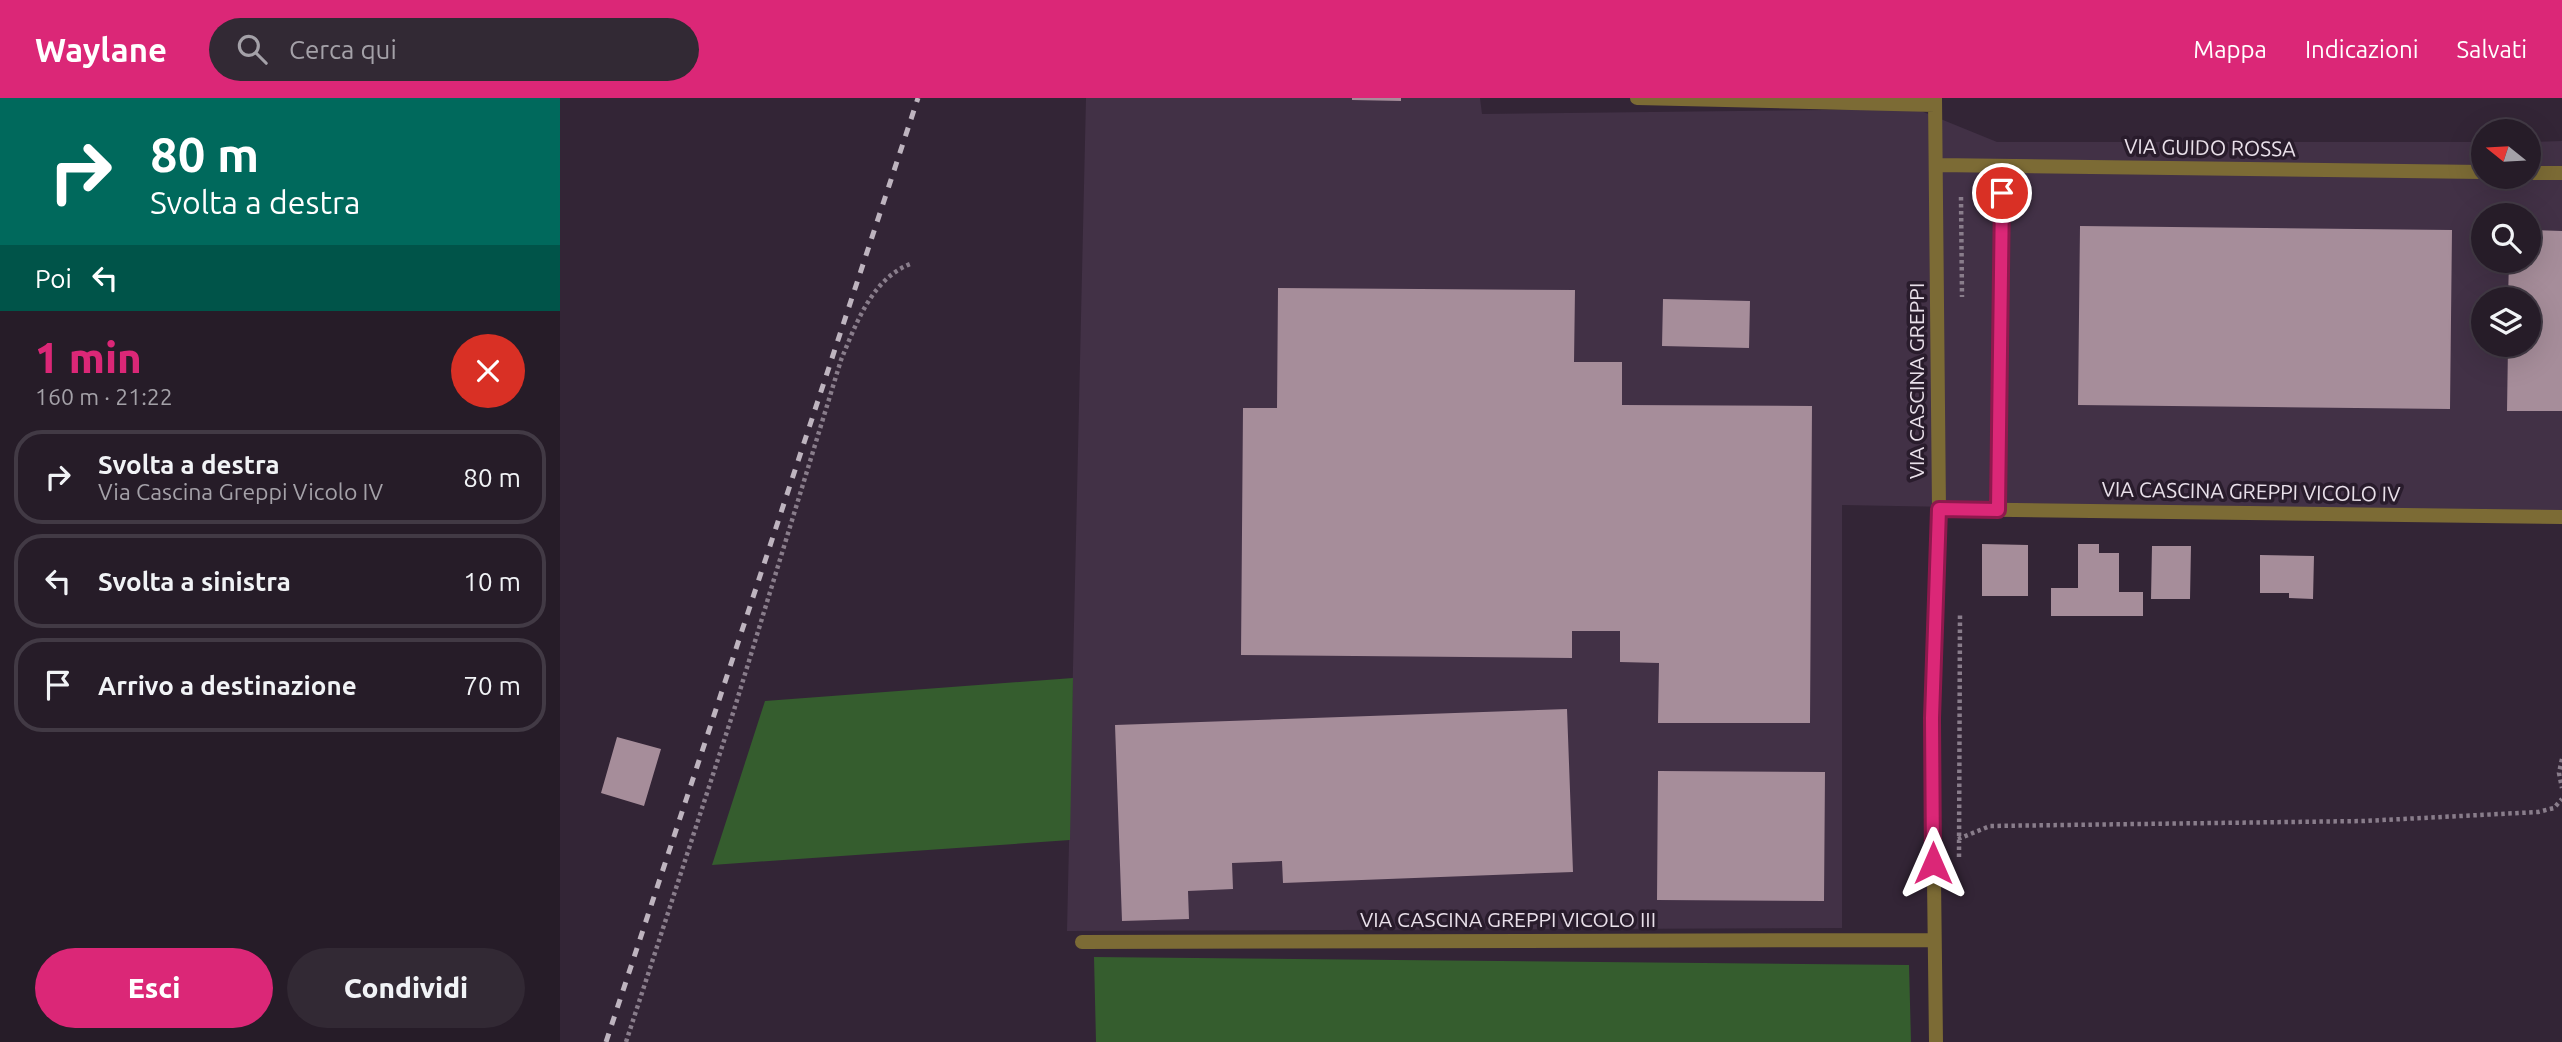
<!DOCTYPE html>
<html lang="it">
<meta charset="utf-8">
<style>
:root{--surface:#261c28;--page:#322934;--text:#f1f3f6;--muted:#a4a1a8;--line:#423a45;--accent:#db2777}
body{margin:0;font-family:Ubuntu,sans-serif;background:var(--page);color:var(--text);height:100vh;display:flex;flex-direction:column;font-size:26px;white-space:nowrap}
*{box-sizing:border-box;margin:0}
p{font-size:23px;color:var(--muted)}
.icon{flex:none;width:38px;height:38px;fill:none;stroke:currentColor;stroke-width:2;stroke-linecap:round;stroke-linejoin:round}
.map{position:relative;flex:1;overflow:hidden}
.panel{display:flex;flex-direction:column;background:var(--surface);width:560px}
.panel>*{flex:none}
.banner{background:#00695c;color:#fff;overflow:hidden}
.needle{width:46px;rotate:288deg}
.buttons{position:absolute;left:1911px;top:21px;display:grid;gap:14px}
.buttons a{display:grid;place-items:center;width:70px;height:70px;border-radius:50%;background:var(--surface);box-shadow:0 7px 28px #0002,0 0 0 2px var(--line);font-size:35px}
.pin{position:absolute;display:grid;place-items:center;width:60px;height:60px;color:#fff;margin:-30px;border:4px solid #fff;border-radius:50%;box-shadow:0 2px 7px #0007}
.me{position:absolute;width:77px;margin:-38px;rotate:0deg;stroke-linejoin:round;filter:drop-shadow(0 0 5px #0008)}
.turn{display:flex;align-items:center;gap:24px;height:147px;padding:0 35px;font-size:32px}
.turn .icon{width:91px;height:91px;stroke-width:2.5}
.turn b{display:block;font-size:49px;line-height:60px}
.then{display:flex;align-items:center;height:66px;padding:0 35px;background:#0003;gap:14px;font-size:26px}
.round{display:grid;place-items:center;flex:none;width:74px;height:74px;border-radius:37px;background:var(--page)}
.headline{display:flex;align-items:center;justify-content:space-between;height:119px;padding:0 35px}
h1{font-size:42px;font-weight:800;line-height:52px;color:var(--accent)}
.action{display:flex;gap:14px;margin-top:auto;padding:14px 35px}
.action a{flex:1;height:80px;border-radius:42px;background:var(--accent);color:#fff;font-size:28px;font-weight:800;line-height:80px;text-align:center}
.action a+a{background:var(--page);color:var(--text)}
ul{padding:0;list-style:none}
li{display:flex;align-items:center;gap:21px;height:94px;margin:0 14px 10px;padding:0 21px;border:4px solid var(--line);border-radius:28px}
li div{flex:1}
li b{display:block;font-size:26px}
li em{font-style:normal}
header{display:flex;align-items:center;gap:42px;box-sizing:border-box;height:98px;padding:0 35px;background:var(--accent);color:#fff}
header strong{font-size:33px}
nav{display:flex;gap:38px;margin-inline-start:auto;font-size:24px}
.search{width:490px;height:63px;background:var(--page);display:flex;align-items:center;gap:18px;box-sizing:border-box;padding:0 24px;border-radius:38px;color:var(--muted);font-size:26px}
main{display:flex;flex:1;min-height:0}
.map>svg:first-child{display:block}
.built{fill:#423146;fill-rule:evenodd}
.green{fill:#355d2e}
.building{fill:#a68d9a}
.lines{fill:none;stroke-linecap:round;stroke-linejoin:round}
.path{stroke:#897d8b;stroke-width:4.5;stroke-dasharray:3.5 3.5;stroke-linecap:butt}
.service{stroke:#7c6b35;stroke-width:14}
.minor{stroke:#7c6b35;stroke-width:14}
.rail{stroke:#beb4bf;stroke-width:5;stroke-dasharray:9 9;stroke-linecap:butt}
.route-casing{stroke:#8e194d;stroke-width:18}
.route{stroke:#db2777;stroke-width:12}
.labels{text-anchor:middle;stroke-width:7;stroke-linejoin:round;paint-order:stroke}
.street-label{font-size:21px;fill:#e9e0ea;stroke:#291c2c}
</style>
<header>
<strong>Waylane</strong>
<div class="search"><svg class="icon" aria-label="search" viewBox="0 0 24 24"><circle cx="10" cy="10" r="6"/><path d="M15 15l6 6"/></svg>Cerca qui</div>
<nav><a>Mappa</a><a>Indicazioni</a><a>Salvati</a></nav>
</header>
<main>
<section class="panel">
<div class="banner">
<div class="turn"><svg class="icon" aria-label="right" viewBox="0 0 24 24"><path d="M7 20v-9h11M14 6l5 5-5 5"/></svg><div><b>80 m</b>Svolta a destra</div></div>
<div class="then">Poi<svg class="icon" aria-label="left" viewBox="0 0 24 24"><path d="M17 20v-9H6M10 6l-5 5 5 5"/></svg></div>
</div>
<div class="headline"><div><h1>1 min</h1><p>160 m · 21:22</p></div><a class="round" style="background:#d93025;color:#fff"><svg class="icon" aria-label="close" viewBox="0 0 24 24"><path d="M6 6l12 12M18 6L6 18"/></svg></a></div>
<ul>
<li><svg class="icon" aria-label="right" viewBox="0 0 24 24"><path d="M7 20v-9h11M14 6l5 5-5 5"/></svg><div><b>Svolta a destra</b><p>Via Cascina Greppi Vicolo IV</p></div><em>80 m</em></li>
<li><svg class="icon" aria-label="left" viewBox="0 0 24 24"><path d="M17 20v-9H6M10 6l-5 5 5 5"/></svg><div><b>Svolta a sinistra</b></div><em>10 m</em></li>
<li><svg class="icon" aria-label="arrive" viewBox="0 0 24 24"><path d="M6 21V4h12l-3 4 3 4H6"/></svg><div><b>Arrivo a destinazione</b></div><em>70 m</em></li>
</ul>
<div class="action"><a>Esci</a><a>Condividi</a></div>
</section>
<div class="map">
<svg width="2002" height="944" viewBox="0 0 2002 944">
<rect width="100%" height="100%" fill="#332536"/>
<path class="built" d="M526,0H920L922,16L1356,11L1437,44H1923V79H1969V44L2002,43V420L1282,407V830L507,833ZM1923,117H1969V163H1923ZM1923,201H1969V247H1923Z"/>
<path class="green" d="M513,580L510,742L152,767L205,603Z
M534,859L1349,867L1351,944H536Z"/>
<path class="building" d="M792,0H841V3L792,2Z
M1520,128L1892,132L1890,311L1518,307Z
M1969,132L2002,133V313H1947L1948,247H1969V201H1948L1949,163H1969Z
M718,190L1015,192L1014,264H1062V307L1252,308L1250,625H1098L1099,565L1060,564V533H1012V560L681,557L683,310H717Z
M1103,201L1190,203L1189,250L1102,248Z
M1422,446L1468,447V498H1422Z
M1518,446H1539V455H1559V494H1583V518H1491V490H1518Z
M1592,448H1631L1630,501H1591Z
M1700,457L1754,458L1753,501L1729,500V495H1700Z
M1007,611L1013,774L723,785L722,763L672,765L673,791L628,793L629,821L562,823L555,627Z
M57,639L101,651L84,708L41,695Z
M1098,673L1265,674L1264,803L1097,802Z"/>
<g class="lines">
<path class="path" d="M1401,99L1402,199
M2002,661L1999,675L2002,690
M1398,741L1430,728L1804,723L1978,714L1994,710L2002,701
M1399,759L1400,515
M66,944L174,612L281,262C296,226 312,179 353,165"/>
<path class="service" d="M1438,412L1442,68"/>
<path class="minor" d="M1077,0L1375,7
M1375,0L1379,411L1372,620L1376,944
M1377,67L1923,74
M1969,75H2002
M1379,411L2002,419
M522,844L1374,842"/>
<path class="rail" d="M46,944L358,0"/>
</g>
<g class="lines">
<defs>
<path id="route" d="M1373,765L1372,620L1379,411L1438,412L1442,95"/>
</defs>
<use href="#route" class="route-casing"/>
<use href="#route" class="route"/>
</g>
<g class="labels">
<g class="street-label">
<text transform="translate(1650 50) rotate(1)" y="7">VIA GUIDO ROSSA</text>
<text transform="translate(1357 283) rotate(-90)" y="7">VIA CASCINA GREPPI</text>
<text transform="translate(1691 394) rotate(1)" y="7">VIA CASCINA GREPPI VICOLO IV</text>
<text x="948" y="829">VIA CASCINA GREPPI VICOLO III</text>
</g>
</g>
</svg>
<div class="buttons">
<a><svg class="needle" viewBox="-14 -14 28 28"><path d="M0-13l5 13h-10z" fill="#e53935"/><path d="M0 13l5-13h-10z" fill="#a4a1a8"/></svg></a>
<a><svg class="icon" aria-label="search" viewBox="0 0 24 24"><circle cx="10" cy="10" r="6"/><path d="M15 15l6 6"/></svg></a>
<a><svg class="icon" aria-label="layers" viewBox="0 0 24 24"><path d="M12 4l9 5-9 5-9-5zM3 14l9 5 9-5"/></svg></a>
</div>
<div class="pin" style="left:1442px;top:95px;background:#d93025"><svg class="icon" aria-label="arrive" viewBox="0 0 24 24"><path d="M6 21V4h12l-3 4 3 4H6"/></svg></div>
<svg class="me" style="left:1373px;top:765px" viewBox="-20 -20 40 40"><path d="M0-17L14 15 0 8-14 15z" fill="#db2777" stroke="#fff" stroke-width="4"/></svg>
</div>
</main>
